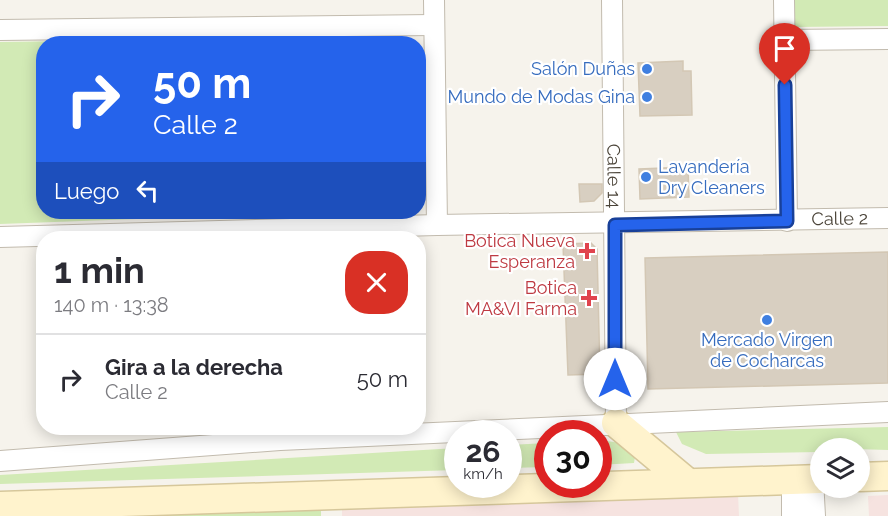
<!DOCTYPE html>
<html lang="es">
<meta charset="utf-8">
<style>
:root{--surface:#fff;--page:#f7f7f7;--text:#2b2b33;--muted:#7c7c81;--line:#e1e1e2}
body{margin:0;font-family:Raleway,sans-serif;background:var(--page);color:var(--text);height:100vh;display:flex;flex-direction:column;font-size:22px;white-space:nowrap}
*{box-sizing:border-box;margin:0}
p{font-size:20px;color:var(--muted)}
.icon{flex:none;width:33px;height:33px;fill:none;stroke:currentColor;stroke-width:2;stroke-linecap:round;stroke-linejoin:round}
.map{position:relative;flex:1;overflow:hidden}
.details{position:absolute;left:36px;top:231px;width:390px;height:204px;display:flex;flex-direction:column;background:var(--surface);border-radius:24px;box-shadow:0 3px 15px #0003}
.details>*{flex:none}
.banner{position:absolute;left:36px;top:36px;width:390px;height:183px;border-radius:24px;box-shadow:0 3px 15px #0003;background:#2563eb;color:#fff;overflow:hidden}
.buttons{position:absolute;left:810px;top:438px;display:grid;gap:12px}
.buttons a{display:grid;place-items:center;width:60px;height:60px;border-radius:50%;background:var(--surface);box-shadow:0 3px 15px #0003;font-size:30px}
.speed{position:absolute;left:444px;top:420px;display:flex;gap:12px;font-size:30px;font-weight:700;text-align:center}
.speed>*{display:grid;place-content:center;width:78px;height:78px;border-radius:50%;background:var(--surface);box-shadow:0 3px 15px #0003;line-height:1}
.speed small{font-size:15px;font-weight:400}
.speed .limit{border:9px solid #d22;background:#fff;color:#111}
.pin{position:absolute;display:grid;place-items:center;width:51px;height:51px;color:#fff;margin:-62px -26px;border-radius:50% 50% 50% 0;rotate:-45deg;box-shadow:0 0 6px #0007}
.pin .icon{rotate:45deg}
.me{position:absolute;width:66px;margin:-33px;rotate:0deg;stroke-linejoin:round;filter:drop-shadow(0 0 4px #0008)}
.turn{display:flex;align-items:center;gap:21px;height:126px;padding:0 18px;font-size:27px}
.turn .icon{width:78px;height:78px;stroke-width:2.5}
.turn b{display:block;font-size:42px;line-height:51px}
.then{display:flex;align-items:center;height:57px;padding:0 18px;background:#0003;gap:12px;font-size:22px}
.round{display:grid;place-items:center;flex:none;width:63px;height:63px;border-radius:24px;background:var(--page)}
.overview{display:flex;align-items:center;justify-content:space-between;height:102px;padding:0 18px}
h1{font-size:36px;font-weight:700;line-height:45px}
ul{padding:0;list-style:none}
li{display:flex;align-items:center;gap:18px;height:90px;padding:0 18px;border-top:2px solid var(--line)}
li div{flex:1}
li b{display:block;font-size:22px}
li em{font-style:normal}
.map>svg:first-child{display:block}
.medical{fill:#f6e3e0}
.green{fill:#d2eab5}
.building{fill:#d8cfc1;stroke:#d3c7b4;stroke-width:1.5}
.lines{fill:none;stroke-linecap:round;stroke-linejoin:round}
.minor-casing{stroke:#c2bbae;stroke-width:22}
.tertiary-casing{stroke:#c2bbae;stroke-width:26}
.secondary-casing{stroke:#d6c79b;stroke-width:31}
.minor{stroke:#fff;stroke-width:20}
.tertiary{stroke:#fff;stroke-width:24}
.secondary{stroke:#fff3cd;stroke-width:28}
.route-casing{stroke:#184099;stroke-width:15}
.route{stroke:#2563eb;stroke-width:10}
.shop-dot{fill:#3f7fe0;stroke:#fff;stroke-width:2}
.health-dot{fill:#e0444e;stroke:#fff;stroke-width:2}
.labels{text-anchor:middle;stroke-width:4.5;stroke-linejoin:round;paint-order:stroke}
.shop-label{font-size:18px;fill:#366cbe;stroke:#fff;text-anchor:end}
.street-label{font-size:18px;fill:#4b4439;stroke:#fff}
.health-label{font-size:18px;fill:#be3a42;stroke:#fff;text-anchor:end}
</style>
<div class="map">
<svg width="888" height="516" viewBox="0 0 888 516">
<rect width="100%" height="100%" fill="#f6f3ec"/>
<path class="medical" d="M738,494L739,516H342V505Z
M888,495V516H869L868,496Z"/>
<path class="green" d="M794,0H888V26L794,27Z
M216,39V44H44V212H218V216L0,224V42Z
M888,427V450L820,448V452L706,454L682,444L676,432Z
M599,440L622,443L635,457L634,463L599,465Z
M547,443V467L509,468V445Z
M457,448V470L0,484V475Z
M321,504V516H0Z"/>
<path class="building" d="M683,61V71H691L692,115L640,116L638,63Z
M688,167L689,197L640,199L639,169Z
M579,184H602V193L594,201L580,202Z
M591,243L597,249L600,374L568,375L563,244Z
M888,252V383L648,389L645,258Z"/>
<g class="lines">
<defs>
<g id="minor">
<path d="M434,0L437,225"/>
<path id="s1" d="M612,0L616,423"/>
<path d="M784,0L787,221"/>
<path d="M0,30L433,25"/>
<path d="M784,40L888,39"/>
<path id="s2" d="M0,237L437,225L888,218"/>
<path d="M0,461L280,440L888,412"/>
</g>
<path id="tertiary" d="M811,479L813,516
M794,480V516"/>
<path id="secondary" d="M616,423L688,483
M860,477L888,476
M0,506L820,479"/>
</defs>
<use href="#minor" class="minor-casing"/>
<use href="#tertiary" class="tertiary-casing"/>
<use href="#secondary" class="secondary-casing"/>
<use href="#minor" class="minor"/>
<use href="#tertiary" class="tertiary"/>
<use href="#secondary" class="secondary"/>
</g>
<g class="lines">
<defs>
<path id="route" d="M615,379V225L787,221L785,85"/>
</defs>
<use href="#route" class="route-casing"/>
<use href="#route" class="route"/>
</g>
<g class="shop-dot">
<circle cx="647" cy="69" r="6"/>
<circle cx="647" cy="97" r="6"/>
<circle cx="646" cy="177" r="6"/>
<circle cx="767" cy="320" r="6"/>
</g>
<g class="health-dot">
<path d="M584 242h6v6h6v6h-6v6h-6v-6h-6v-6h6z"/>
<path d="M586 289h6v6h6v6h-6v6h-6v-6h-6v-6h6z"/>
</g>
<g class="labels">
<g class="shop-label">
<text x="635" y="75">Salón Duñas</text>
<text x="635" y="103">Mundo de Modas Gina</text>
<text x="658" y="173" text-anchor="start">Lavandería<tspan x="658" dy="21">Dry Cleaners</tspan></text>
<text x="767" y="346" text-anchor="middle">Mercado Virgen<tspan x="767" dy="21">de Cocharcas</tspan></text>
</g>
<g class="street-label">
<text dy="6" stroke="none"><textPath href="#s1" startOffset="176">Calle 14</textPath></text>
<text dy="6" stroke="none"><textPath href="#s2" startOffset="840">Calle 2</textPath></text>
</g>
<g class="health-label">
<text x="575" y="247">Botica Nueva<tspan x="575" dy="21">Esperanza</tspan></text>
<text x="577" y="294">Botica<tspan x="577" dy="21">MA&amp;VI Farma</tspan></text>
</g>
</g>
</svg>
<div class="buttons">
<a><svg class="icon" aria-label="layers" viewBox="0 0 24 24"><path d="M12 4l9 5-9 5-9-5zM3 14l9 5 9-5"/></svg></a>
</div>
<div class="speed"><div>26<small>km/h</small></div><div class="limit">30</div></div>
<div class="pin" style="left:785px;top:85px;background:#d93025"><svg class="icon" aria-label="arrive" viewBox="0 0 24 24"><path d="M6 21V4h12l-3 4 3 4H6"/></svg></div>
<svg class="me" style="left:615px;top:379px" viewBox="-20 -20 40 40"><circle r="19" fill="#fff"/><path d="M0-13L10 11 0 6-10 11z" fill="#2563eb"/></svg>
<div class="banner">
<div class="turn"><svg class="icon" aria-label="right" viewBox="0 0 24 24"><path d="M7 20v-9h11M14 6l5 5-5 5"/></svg><div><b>50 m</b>Calle 2</div></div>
<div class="then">Luego<svg class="icon" aria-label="left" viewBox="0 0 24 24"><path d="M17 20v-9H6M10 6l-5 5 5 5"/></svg></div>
</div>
<section class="details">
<div class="overview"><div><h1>1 min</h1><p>140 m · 13:38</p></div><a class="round" style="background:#d93025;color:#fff"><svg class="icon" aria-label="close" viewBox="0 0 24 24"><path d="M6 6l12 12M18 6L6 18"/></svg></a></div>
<ul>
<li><svg class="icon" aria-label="right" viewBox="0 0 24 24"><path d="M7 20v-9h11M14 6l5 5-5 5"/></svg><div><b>Gira a la derecha</b><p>Calle 2</p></div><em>50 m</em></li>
</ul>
</section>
</div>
